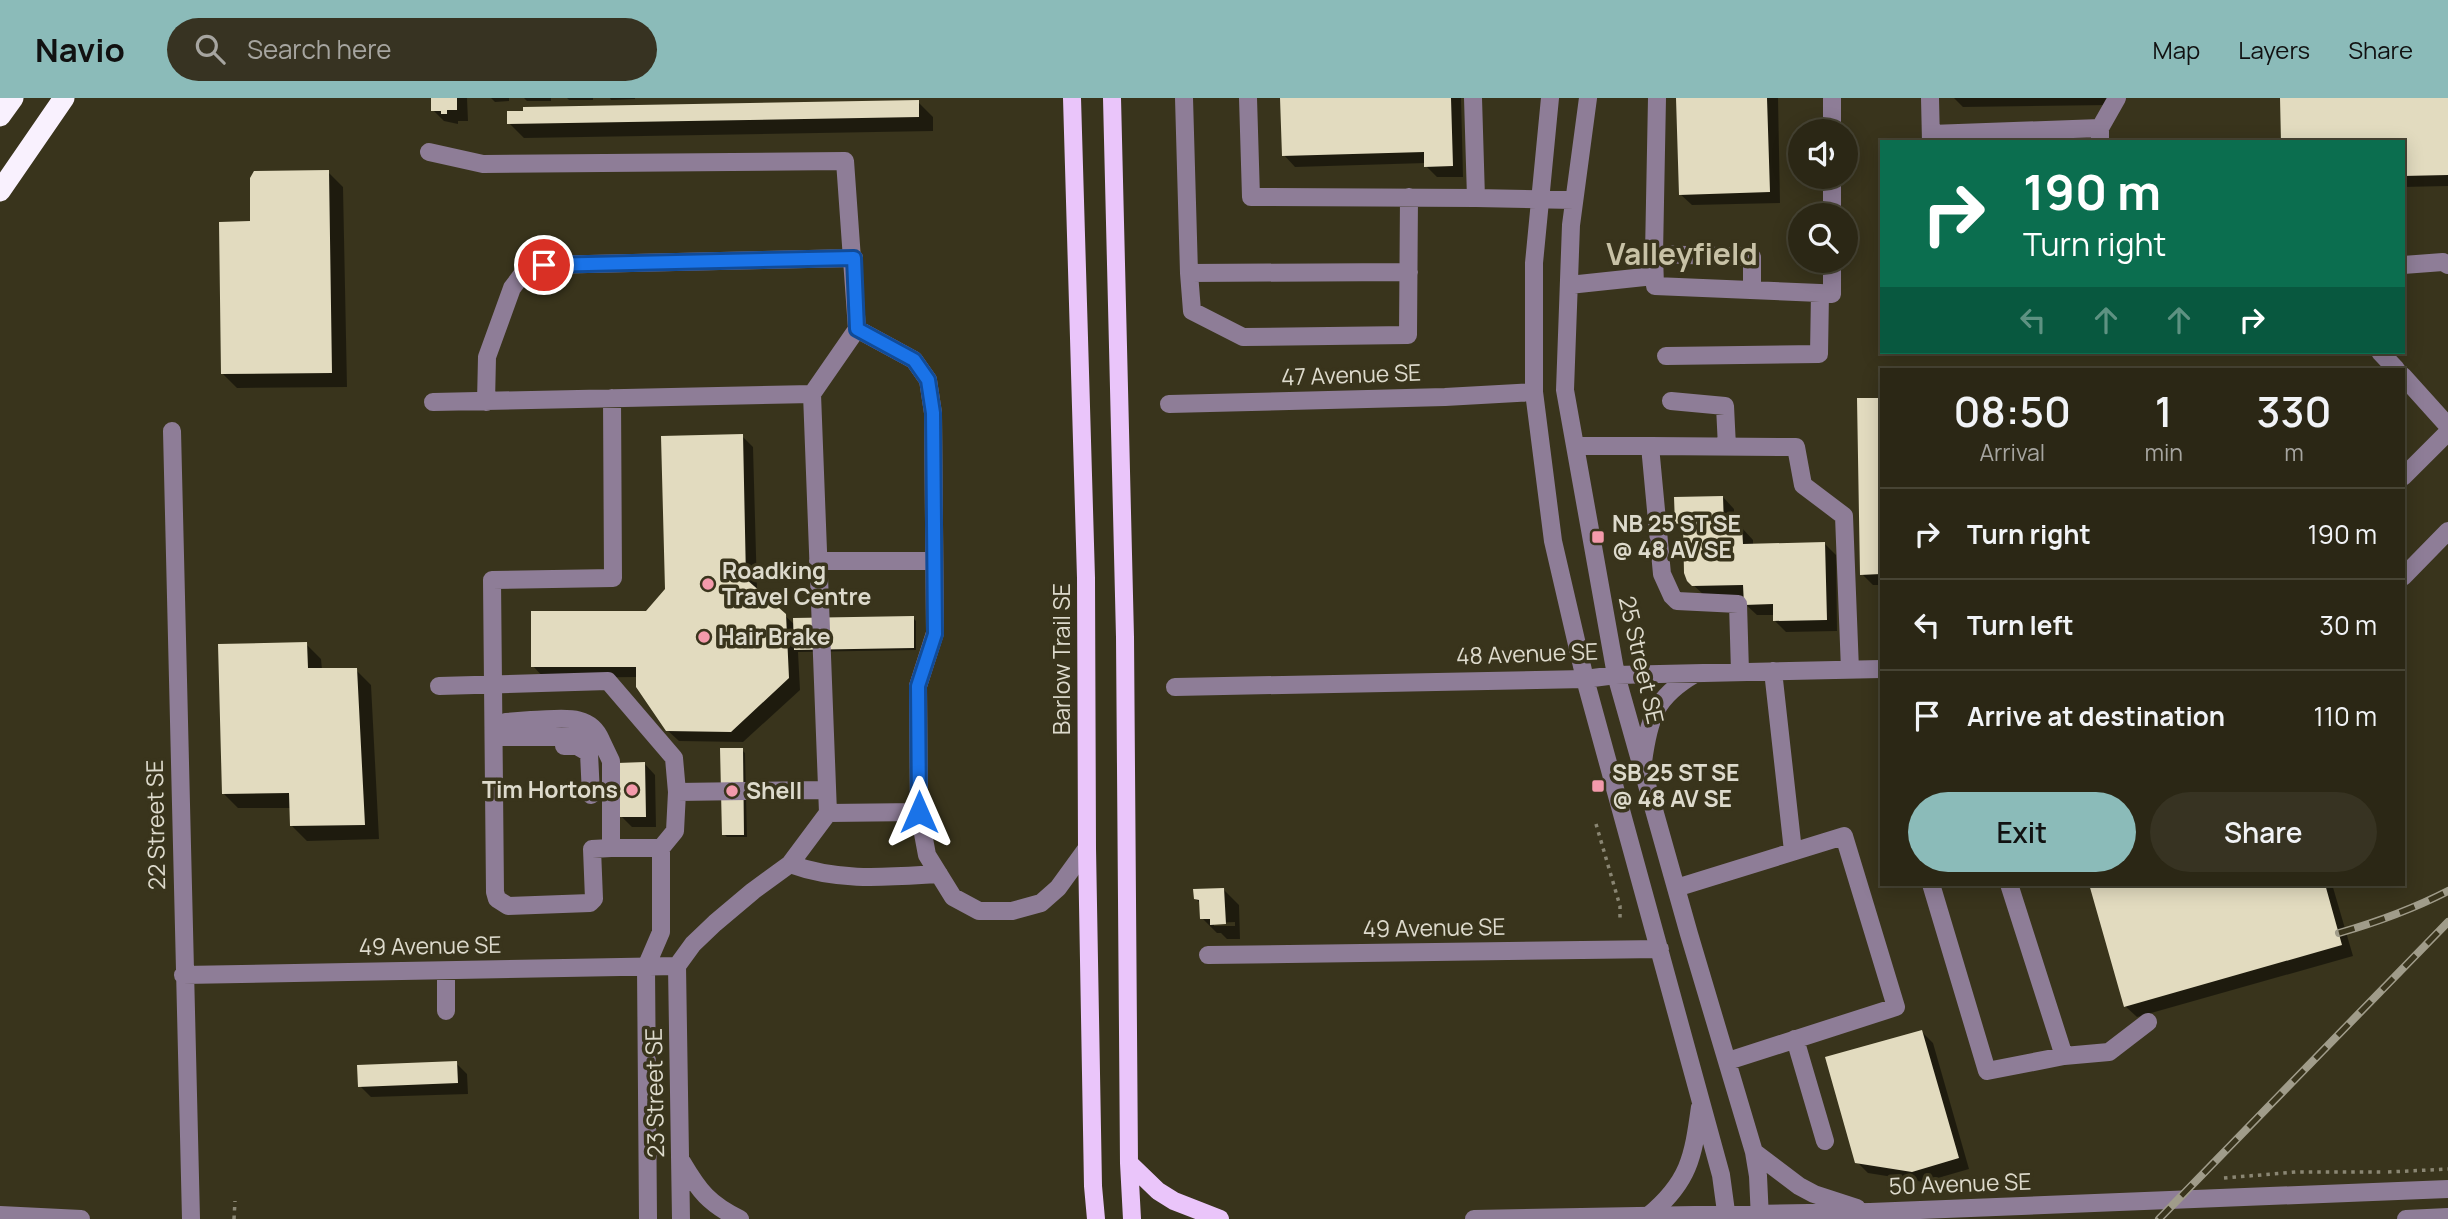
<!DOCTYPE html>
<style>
:root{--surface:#2b2715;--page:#373322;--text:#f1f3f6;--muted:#a6a5a0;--line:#474434;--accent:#8bbbb9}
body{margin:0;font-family:Manrope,sans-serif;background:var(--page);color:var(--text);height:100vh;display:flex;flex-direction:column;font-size:26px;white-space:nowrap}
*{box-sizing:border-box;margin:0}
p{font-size:23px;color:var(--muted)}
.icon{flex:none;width:38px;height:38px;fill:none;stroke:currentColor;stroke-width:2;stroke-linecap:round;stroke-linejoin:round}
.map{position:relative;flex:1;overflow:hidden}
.details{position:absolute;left:1880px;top:270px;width:525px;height:518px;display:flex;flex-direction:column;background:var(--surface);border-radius:0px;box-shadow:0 4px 18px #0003,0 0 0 2px var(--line)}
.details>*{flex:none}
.guide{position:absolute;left:1880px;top:42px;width:525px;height:214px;border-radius:0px;box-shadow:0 4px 18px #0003,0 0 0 2px var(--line);background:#0b6e4f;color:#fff;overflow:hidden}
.fabs{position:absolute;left:1788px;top:21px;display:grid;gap:14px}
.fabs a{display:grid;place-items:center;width:70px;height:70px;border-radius:50%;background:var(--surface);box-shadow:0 4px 18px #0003,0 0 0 2px var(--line);font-size:35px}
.pin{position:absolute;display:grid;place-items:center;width:60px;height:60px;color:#fff;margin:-30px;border:4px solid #fff;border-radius:50%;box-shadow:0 2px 7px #0007}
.me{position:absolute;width:77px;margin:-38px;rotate:0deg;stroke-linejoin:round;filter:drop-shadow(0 0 5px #0008)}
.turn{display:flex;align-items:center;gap:24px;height:147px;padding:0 28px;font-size:32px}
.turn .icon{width:91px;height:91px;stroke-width:2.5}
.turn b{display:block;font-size:49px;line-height:60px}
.lanes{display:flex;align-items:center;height:66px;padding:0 28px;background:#0003;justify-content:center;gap:35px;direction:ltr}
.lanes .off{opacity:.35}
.eta{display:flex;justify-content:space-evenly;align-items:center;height:119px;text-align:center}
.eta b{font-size:42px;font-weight:600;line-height:49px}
.action{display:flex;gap:14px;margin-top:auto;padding:14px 28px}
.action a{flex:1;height:80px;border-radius:42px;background:var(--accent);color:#111;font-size:28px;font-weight:600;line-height:80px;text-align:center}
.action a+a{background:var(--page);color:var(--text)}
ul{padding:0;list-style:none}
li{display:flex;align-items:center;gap:21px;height:91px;padding:0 28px;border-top:2px solid var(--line)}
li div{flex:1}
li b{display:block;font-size:26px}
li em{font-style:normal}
header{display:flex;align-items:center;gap:42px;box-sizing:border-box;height:98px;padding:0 35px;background:var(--accent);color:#111}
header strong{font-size:33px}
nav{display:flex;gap:38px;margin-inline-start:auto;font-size:24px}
.search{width:490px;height:63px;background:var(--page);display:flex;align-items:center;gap:18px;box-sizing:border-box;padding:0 24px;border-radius:38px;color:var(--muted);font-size:26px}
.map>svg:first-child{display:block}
.shadow{fill:#0007;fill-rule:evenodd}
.building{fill:#e2dbbf}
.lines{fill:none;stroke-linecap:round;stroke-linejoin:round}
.path{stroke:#8a8673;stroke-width:3.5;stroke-dasharray:3.5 5;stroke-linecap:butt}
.minor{stroke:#8e7d97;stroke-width:18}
.major{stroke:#eac5fa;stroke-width:18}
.highway{stroke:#f9f1fe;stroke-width:21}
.rail-casing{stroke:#a09c8a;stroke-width:8}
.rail{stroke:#39341c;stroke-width:5;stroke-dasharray:16;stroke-linecap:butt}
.route-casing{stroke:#114b97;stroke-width:18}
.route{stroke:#1a73e8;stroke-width:12}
.poi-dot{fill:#f39aab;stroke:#39341c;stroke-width:2.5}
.labels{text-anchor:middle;stroke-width:7;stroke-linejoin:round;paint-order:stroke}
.street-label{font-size:23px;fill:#dddacc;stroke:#39341c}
.poi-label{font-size:23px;font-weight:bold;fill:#dddacc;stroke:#39341c;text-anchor:start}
.district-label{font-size:30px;font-weight:bold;fill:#c8c2a6;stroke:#39341c}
</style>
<header>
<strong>Navio</strong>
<div class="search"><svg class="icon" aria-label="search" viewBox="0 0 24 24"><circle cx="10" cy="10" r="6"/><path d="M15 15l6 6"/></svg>Search here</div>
<nav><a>Map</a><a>Layers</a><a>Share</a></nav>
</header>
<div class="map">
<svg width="2448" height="1121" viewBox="0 0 2448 1121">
<rect width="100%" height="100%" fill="#39341c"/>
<path class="shadow" d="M433,0H467L468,23H458V26L444,23L433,12Z
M491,0H509V3L495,4Z
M524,0H551V3H527Z
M567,0H593V2H569Z
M610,0H635V1L611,2Z
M1282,0H1461L1463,79H1437L1426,68V65L1295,69L1284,57Z
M1678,0H1778L1780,105L1692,107L1680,96Z
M1954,0H2110L2111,7L1963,9Z
M2282,0H2448V88L2403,89V44Z
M918,4L933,19V33L524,40L509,25Z
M328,74L343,89L347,289L237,290L222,275L252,125Z
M1858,302H1881V487H1873L1862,476Z
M742,338L753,349L757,492L795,527L913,520L916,523V552L798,554L800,592L743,644L679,643L667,632L638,579L544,580L533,568L647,515L666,492Z
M1723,399L1734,411V431L1742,430L1753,442V448L1825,446L1836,457L1837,533L1786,534L1775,523V517H1757L1745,506V498H1705L1689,483L1685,433L1677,425Z
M306,546L321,561L322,572H356L371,587L379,741L307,743L292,728L291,710H238L223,695Z
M742,652L745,655L747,739H727L724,736Z
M644,665L655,677L656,729H632L621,718Z
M2091,786H2332L2353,858L2137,919L2125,908Z
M1224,792L1239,807L1240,841H1227L1221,835H1217L1202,820L1201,806L1195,800ZM1235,824V828H1214V825Z
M1922,934L1933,945L1969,1071L1924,1084L1868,1075L1857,1064Z
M456,965L467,976L468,996L371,999L360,988Z"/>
<path class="building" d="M431,0H457V12H447V16H441V13H431Z
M1280,0H1451L1453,68L1424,69V54L1282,58Z
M1676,0H1767L1770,94L1679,97Z
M2280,0H2448V77L2403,78V44H2281Z
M919,2V19L507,26V13H523V9Z
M329,72L332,275L221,276L219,124L250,123V80L254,73Z
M1857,300H1881V476L1860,477Z
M743,336L746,481L786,516L789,580L731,634L666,633L636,589V569H531V513H646L665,491L661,338Z
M1723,398L1724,429H1742L1743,446L1825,444L1827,522L1773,523V506L1744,507L1743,487L1692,488L1687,483L1684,475L1683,425L1675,426L1674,399Z
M914,518V550L794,552L793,520Z
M307,544L308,570H357L365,727L290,728L289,695L222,696L218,546Z
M720,650H743L744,737H722Z
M645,664L646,719H619L617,665Z
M2089,786H2325L2342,847L2124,909Z
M1224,790L1226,826L1210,827V821H1200L1199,802L1194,801L1193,791Z
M1922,932L1959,1060L1912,1074L1855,1065L1825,959Z
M457,963L458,985L358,989L357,967Z"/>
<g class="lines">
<path class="path" d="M1596,726L1620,808V820
M2388,1074L2448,1071
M2224,1080L2296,1074H2381
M234,1121L235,1103"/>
<path class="minor" d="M1184,0L1189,175L1192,213L1243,239L1408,237L1409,99
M1248,0L1251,99L1476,100
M1473,0L1476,100L1574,102
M1550,0L1534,165V294L1553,443L1585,581L1721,1077L1727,1121
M1588,0L1571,127L1565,292L1616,577L1689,836L1754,1054L1758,1078L1760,1121
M1930,0L1931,44
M1832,33V0
M1931,36L2100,30
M2100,44V30L2117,0
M429,54L483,66L845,63L857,231L914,262L928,282L933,315L935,535L918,588L919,714L828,715
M1832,117V79
M1654,156L1657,0
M2403,167L2443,164L2448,167
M1189,175L1409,174
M1569,187L1654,178
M1752,192V159L1654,156L1655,188L1820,195L1832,196V163
M2380,254L2396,271
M1666,258L1819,256L1820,195
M2403,278L2448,328
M1671,303L1725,308L1727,349
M433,304L812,296L857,231
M486,304L487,259L512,190L524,174L544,167L854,160
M1169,306L1445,299L1534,294
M172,333L191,1121
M1575,348H1650L1662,476L1672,498L1677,503L1738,506L1740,574
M1650,348L1796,349L1803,387L1844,418L1850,572
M2403,379L2448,334
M818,463H934
M2403,479L2448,433
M1773,573L1793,753
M439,588L608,583L674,660L677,694L675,733L661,750V834L646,869L648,1121
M1175,589L1585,581L1616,577L1881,571
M531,622C558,622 589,613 601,642L587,639H500L494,630L506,624Z
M601,642L611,663V750H661
M564,648H577L589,655L591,697
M1643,664C1649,620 1655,599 1695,576
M677,694L827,692
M919,714L927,757L953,799L979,813H1012L1041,805L1058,790L1087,750
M611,750L592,751L594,801L590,805L508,808L497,801L495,794L492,482L613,480L612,300
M790,766C839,784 887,779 939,776
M1931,786L1987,973L2064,958L2009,786
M1676,790L1844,738L1896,909L1728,963
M1208,857L1660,851
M677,868L693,846L715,825L753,793L790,766L828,715L812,296
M677,868L681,1121
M446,873V913
M183,877L677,868
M1795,941L1825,1043
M2064,958L2109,954L2148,924
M1754,1054L1799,1088L1814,1096L1857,1110
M682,1064C699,1093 709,1106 740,1121
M0,1117L81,1121
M1648,1118C1689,1084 1693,1060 1700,1009
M1474,1121L1870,1114L2448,1091
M2406,1121L2448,1119"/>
<path class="major" d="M1072,0L1086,480L1087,750L1093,1088L1096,1121
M1112,0L1125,539L1129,1065L1132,1121
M1129,1065L1158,1093L1174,1103L1220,1121"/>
<path class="highway" d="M0,18L13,0
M0,93L64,0"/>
<defs>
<path id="rail" d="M2339,835C2377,824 2413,811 2448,793
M2159,1121L2448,824"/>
</defs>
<use href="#rail" class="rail-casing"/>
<use href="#rail" class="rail"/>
</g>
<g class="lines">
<defs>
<path id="route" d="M544,167L854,160L857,231L914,262L928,282L933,315L935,536L918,588L919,714"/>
</defs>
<use href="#route" class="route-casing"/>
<use href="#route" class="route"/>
</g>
<g class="poi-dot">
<rect x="1591" y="432" width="14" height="14" rx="3.5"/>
<circle cx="708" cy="486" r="7"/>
<circle cx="704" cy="539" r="7"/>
<rect x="1591" y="681" width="14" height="14" rx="3.5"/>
<circle cx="632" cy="692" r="7"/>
<circle cx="732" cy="693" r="7"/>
</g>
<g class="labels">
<g class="street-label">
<text transform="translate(1351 277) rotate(-2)" y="8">47 Avenue SE</text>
<text transform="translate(1527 556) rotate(-2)" y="8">48 Avenue SE</text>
<text transform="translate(1062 561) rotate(-90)" y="8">Barlow Trail SE</text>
<text transform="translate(1641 562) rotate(77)" y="8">25 Street SE</text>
<text transform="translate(156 727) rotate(-91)" y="8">22 Street SE</text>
<text transform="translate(1434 830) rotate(-1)" y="8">49 Avenue SE</text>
<text transform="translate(430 848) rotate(-1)" y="8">49 Avenue SE</text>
<text transform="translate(655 995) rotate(-91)" y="8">23 Street SE</text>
<text transform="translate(1960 1086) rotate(-2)" y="8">50 Avenue SE</text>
</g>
<g class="poi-label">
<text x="1612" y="434">NB 25 ST SE<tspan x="1612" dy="26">@ 48 AV SE</tspan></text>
<text x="722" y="481">Roadking<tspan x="722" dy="26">Travel Centre</tspan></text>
<text x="718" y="547">Hair Brake</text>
<text x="1612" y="683">SB 25 ST SE<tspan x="1612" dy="26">@ 48 AV SE</tspan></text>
<text x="618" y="700" text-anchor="end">Tim Hortons</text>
<text x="746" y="701">Shell</text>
</g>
<g class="district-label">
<text x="1682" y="167">Valleyfield</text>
</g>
</g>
</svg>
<div class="fabs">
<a><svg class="icon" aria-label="sound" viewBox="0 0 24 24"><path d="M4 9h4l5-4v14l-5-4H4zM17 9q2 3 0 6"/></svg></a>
<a><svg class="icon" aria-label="search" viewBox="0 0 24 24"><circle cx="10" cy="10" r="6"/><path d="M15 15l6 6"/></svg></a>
</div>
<div class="pin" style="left:544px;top:167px;background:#d93025"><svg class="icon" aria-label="arrive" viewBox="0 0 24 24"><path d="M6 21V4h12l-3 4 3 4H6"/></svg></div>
<svg class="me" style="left:919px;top:714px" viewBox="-20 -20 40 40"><path d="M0-17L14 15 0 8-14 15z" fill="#1a73e8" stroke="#fff" stroke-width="4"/></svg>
<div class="guide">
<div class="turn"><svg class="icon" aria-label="right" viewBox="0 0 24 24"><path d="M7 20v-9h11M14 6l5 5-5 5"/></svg><div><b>190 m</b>Turn right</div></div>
<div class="lanes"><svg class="icon off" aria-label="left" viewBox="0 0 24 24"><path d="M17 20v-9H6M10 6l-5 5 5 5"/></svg><svg class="icon off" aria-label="ahead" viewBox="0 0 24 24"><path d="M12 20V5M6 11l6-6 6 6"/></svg><svg class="icon off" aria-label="ahead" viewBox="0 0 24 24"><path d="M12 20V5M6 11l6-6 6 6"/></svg><svg class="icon" aria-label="right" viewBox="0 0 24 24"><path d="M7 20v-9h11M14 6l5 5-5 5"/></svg></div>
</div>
<section class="details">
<div class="eta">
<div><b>08:50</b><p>Arrival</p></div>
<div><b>1</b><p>min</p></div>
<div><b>330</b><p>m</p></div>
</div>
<ul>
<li><svg class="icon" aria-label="right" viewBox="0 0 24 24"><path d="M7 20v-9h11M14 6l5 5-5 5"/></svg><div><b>Turn right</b></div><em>190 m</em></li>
<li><svg class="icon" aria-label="left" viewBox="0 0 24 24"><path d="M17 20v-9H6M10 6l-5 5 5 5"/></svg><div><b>Turn left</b></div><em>30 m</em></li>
<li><svg class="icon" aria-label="arrive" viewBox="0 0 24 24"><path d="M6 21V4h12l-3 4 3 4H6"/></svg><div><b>Arrive at destination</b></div><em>110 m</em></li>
</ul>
<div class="action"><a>Exit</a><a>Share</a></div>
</section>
</div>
